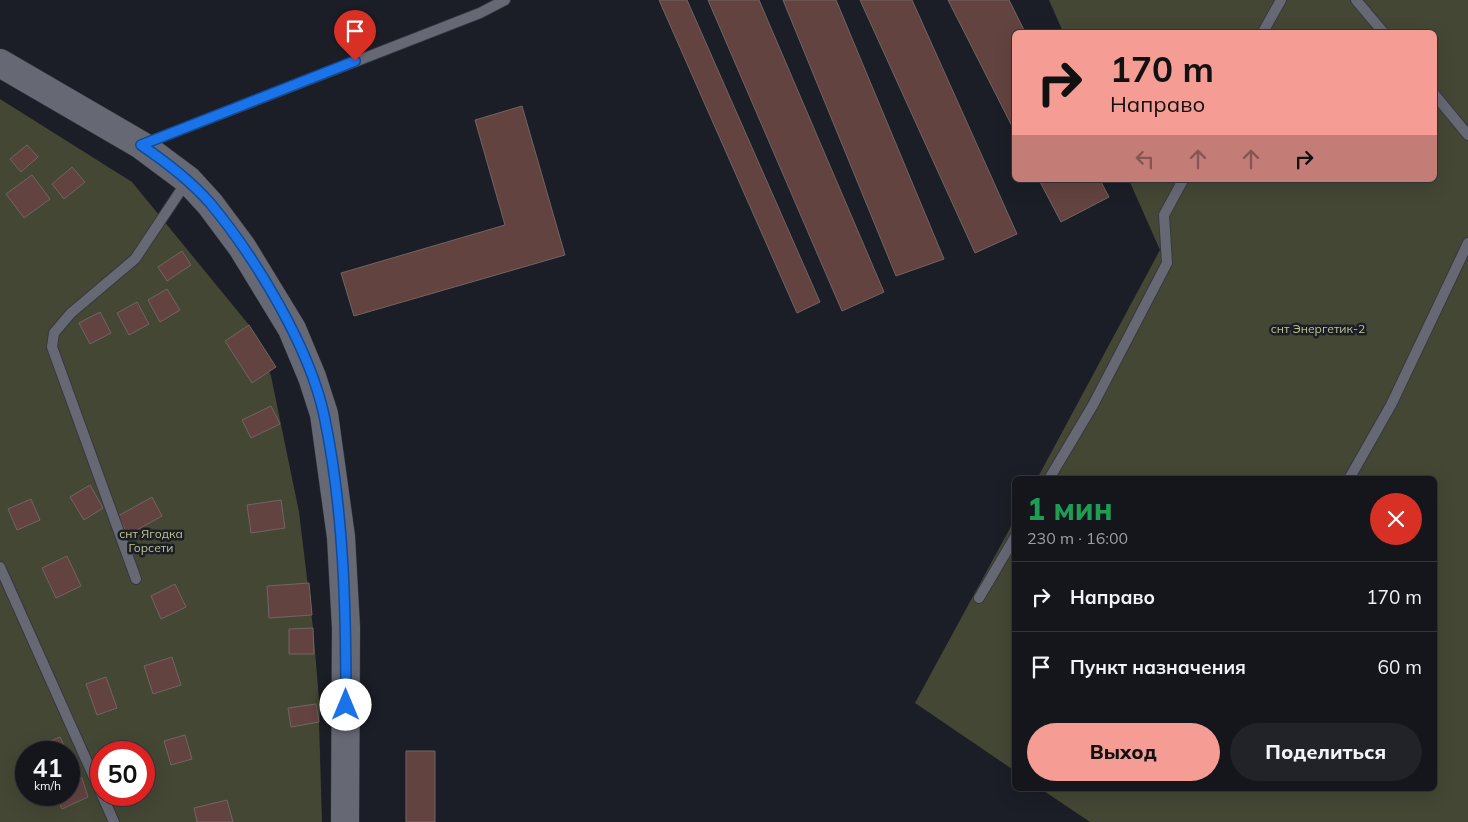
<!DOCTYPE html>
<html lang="ru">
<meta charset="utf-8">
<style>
:root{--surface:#14161c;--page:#212329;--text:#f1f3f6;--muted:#9d9fa3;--line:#33353b;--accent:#f59c94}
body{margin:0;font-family:Mulish,sans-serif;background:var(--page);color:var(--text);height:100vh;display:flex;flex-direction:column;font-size:19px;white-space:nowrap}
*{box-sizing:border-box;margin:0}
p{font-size:16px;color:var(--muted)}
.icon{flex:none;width:28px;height:28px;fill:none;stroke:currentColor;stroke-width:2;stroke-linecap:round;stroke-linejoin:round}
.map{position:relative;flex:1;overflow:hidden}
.sheet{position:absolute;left:1012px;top:476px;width:425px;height:315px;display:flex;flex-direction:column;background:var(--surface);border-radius:8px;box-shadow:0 5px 20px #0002,0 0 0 1px var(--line)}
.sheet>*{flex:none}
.hud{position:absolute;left:1012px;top:30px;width:425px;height:152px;border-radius:8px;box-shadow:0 5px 20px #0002,0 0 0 1px var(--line);background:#f59c94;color:#111;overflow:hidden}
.speed{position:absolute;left:15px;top:741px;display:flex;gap:10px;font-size:25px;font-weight:700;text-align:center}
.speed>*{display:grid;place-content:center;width:65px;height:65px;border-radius:50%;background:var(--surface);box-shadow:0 5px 20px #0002,0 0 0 1px var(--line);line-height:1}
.speed small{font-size:12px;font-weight:400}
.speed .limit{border:8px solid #d22;background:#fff;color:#111}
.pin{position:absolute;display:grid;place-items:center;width:42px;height:42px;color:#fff;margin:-51px -21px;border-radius:50% 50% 50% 0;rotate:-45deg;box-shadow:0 0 5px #0007}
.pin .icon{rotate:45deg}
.me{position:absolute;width:55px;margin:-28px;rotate:0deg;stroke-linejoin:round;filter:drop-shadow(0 0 4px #0008)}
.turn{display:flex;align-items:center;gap:18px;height:105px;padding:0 15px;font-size:22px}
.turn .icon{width:65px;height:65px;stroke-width:2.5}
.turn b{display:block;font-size:35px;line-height:42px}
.lanes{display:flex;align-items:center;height:48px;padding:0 15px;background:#0003;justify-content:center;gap:25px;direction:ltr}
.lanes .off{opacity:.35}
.round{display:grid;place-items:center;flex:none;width:52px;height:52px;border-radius:26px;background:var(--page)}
.headline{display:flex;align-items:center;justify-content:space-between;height:85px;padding:0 15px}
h1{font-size:30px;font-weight:800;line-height:38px;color:#1e9e55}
.action{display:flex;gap:10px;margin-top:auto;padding:10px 15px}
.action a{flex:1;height:58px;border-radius:30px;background:var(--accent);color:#111;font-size:20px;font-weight:800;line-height:58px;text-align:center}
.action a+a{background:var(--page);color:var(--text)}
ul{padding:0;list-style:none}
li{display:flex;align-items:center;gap:15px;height:70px;padding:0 15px;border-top:1px solid var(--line)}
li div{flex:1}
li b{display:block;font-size:19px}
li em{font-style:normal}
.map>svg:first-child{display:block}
.green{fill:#454735;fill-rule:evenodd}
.building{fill:#634340;stroke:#726463}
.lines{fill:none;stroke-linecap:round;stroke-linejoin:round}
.service-casing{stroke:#36383f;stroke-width:12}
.secondary-casing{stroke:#36383f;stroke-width:29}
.service{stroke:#666974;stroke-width:10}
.secondary{stroke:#666974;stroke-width:28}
.route-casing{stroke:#114b97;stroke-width:12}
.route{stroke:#1a73e8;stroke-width:9}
.labels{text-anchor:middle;stroke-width:5;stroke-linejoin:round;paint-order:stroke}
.park-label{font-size:12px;fill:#bec48b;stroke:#1b1e26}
</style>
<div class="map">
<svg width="1468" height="822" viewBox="0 0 1468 822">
<rect width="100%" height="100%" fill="#1b1e26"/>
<path class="green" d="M1049,0H1468V822H1090L1041,789H1435V479H1037L1160,250L1129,180H1435V32H1063Z
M0,99L132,182L249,325L271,376L299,512L313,628L320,711L319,722L322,822H0ZM26,752H69V795H26ZM101,752H144V795H101Z
M1015,519V771L915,703Z"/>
<path class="building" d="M659,0H687L820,302L797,313Z
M708,0H759L884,292L842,311Z
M783,0H836L944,259L896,276Z
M860,0H912L1017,234L975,253Z
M948,0H1009L1025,32H1015V132Z
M522,106L565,255L354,316L341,273L505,225L475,120Z
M27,145L38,157L21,172L10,159Z
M72,167L85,182L64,199L52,184Z
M32,175L50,199L24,218L6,194Z
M1039,180H1100L1109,197L1061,222Z
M182,251L191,265L167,281L158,267Z
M167,289L180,310L160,322L148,300Z
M137,302L149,324L129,335L117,313Z
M100,312L111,333L90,344L79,323Z
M249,325L276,367L252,383L225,341Z
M271,406L280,424L251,438L242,420Z
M90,485L103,508L84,520L70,497Z
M152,497L162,516L128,535L118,516Z
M31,499L40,520L17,530L8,509Z
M281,500L285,528L251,533L247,505Z
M67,556L81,586L56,598L42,568Z
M309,583L312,615L269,618L267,586Z
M175,584L186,607L161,619L151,596Z
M313,628L314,654H289V629Z
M172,657L181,685L153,694L144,666Z
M106,677L117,708L97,715L86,684Z
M316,704L319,722L291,727L288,708Z
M185,735L192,759L171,765L164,741Z
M60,737L67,752H32L31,749Z
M406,751H435V822H406Z
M82,778L88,797L62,809L56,795H69V784Z
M227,800L233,822H197L194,808Z"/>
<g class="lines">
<defs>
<path id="service" d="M1356,0L1383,32
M1263,32L1281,0
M1435,95L1468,135
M144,144L480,13L505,0
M1049,479L1093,405L1167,263L1164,215L1183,180
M1349,479L1391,405L1468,243
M0,567L101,793
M136,579L52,347L54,333L71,313L135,259L187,181
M979,598L1015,537
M102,795L114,822"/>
<path id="secondary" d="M0,63L141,145L188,180L210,204L242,247L292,329L312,377L324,414L341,537L346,628L345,822"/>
</defs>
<use href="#service" class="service-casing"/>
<use href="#secondary" class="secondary-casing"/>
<use href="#service" class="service"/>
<use href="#secondary" class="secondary"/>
</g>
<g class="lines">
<defs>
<path id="route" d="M346,705C346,609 344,510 324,415C309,346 255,257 210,203C190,180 166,162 141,145L355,61"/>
</defs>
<use href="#route" class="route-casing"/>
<use href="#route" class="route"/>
</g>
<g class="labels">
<g class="park-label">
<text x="1318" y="333">снт Энергетик-2</text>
<text x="151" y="538">снт Ягодка<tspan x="151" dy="14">Горсети</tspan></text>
</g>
</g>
</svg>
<div class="speed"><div>41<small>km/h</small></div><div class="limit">50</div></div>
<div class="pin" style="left:355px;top:61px;background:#d93025"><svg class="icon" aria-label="arrive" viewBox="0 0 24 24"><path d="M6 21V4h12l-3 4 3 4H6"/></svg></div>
<svg class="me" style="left:346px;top:705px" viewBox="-20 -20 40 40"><circle r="19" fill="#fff"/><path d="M0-13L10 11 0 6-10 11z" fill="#1a73e8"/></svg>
<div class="hud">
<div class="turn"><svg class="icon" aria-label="right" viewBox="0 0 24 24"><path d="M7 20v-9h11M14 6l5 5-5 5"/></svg><div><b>170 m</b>Направо</div></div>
<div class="lanes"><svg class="icon off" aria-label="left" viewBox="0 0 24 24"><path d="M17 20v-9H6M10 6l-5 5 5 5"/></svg><svg class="icon off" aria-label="ahead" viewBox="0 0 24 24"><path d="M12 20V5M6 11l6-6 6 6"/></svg><svg class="icon off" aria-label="ahead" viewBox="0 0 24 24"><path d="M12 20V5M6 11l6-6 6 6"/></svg><svg class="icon" aria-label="right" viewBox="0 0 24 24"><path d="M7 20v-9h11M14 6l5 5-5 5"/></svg></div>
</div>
<section class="sheet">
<div class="headline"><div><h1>1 мин</h1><p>230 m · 16:00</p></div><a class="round" style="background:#d93025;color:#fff"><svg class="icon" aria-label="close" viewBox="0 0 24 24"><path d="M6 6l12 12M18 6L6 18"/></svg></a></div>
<ul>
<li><svg class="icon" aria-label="right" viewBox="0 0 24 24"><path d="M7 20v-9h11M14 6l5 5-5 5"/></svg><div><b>Направо</b></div><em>170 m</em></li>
<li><svg class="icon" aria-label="arrive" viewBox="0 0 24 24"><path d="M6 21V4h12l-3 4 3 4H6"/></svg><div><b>Пункт назначения</b></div><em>60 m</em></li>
</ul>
<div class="action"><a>Выход</a><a>Поделиться</a></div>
</section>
</div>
